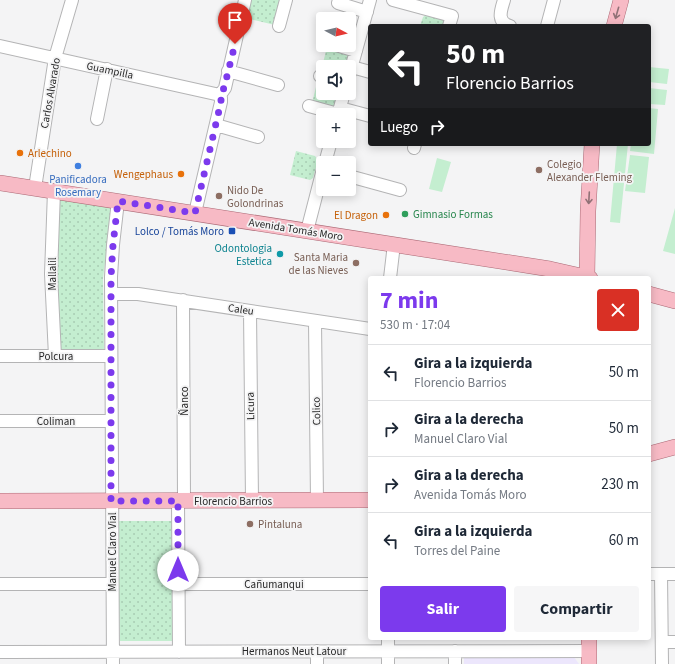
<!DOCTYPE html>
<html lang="es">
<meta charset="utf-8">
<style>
:root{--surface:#fff;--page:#f6f6f7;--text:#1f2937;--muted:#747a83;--line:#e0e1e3;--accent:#7c3aed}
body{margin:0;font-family:"Source Sans 3",sans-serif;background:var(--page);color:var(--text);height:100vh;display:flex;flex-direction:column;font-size:15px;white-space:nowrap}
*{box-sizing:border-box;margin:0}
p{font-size:13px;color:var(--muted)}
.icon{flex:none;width:22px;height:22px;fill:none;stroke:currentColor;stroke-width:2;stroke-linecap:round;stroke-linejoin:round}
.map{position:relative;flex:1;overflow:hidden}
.sheet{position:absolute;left:368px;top:276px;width:283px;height:364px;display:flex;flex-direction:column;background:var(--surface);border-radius:4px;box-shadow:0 2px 10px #0003}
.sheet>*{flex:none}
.top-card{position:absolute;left:368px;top:24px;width:283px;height:122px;border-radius:4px;box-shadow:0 2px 10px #0003;background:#202124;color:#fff;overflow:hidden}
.needle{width:26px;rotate:97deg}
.controls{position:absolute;left:316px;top:12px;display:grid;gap:8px}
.controls a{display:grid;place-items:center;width:40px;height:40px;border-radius:4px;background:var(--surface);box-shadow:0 2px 10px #0003;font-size:20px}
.pin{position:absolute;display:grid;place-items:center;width:34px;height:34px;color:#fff;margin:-41px -17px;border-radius:50% 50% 50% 0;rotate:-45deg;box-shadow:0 0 4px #0007}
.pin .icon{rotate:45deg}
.me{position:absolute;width:44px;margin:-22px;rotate:0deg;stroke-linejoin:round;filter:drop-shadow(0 0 3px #0008)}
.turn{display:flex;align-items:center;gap:14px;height:84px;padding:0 12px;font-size:18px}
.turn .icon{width:52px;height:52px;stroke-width:2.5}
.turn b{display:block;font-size:28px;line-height:34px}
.then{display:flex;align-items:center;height:38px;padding:0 12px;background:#0003;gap:8px;font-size:15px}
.round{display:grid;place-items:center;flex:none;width:42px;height:42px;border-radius:4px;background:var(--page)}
.headline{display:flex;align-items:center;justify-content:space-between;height:68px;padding:0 12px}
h1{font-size:24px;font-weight:700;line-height:30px;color:var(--accent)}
.button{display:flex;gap:8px;margin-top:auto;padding:8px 12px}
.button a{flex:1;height:46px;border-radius:4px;background:var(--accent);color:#fff;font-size:16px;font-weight:700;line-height:46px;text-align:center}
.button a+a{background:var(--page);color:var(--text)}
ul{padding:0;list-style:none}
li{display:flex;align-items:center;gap:12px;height:56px;padding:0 12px;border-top:1px solid var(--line)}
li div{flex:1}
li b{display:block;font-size:15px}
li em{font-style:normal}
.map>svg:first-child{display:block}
.medical{fill:#ece6fc}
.grass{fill:url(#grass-dots)}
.pitch{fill:#c4eed0}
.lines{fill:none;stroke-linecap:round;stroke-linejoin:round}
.minor-casing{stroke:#b4b4b5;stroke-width:14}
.major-casing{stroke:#ab6975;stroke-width:16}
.minor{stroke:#fff;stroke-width:12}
.major{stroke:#f7bac5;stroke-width:15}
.oneway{stroke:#907176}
.route{stroke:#7c3aed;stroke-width:7;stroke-dasharray:0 12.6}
.food-dot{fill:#e8710a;stroke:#f4f4f5;stroke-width:1.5}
.shop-dot{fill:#3f7fe0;stroke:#f4f4f5;stroke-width:1.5}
.education-dot{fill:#8d6e63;stroke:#f4f4f5;stroke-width:1.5}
.leisure-dot{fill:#2e9e5b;stroke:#f4f4f5;stroke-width:1.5}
.transit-dot{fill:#1a4fb4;stroke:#f4f4f5;stroke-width:1.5}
.culture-dot{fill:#0f9aa8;stroke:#f4f4f5;stroke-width:1.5}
.labels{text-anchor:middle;stroke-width:3.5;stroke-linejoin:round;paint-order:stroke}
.street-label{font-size:11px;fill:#282828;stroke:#f4f4f5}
.food-label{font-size:11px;fill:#c56008;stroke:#f4f4f5;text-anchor:end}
.education-label{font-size:11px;fill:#785e54;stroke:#f4f4f5;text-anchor:start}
.shop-label{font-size:11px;fill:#366cbe;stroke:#f4f4f5}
.leisure-label{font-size:11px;fill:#27864d;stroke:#f4f4f5;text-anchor:start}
.transit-label{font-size:11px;fill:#164399;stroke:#f4f4f5;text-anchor:end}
.culture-label{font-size:11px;fill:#0d838f;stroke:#f4f4f5;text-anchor:end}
</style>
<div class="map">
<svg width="675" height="664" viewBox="0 0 675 664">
<defs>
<pattern id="grass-dots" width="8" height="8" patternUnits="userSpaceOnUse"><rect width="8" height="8" fill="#c4eed0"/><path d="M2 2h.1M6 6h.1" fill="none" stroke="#a8ccb3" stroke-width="1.8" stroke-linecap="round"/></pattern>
</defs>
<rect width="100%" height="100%" fill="#f4f4f5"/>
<path class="medical" d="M464,656L574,657L579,664H464Z"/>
<path class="grass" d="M245,0H286L279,26L241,17Z
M427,14L443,19L446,22L444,26H420L423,17Z
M327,47L347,52L350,55L347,67H323V71H321Z
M318,79L323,81V93H339L336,106L332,108L312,103Z
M296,151L315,156L318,160L313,178L310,180L290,175Z
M56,196L112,205L103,279L104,350L58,352L53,273Z
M117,521H173L174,641H120Z"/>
<path class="pitch" d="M649,67L669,69L667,84L649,82Z
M649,88L667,90L665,105L649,104Z
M649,108L658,109L654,154L630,151L631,144H649Z
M617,144H628L620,223L610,222Z
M630,155L649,157L645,193L625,191Z
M437,158L451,162L442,192L429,189Z
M675,208V254L663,251Z"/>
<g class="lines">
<defs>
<path id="minor" d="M393,0L452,16L449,26
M504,0C501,10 496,22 510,26
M338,3L367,12
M279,26L286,0
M547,26L554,0
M336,45L356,51
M0,46L220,95
M352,67L370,72
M228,71L278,85
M320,76H323
M349,76L370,0
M309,106L338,114
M340,108L370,116
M338,115L344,93
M97,119L107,69
M216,125L258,137
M414,148L415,144
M325,163L331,141
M349,176L400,190
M35,188L55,58L72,0
M54,191L51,274L55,356
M195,213L221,102V98L220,95L225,88L245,0
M307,231L323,169
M390,278L394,244
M111,294H138L370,329
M183,300L184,501
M250,311L252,501
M315,321L317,501
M0,356H111
M0,421H111
M178,501L179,652
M649,574H675
M661,574L662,664
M0,584H112
M178,584H370
M388,638V664
M662,642H675
M317,651V664
M455,651V664
M0,652L589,651
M113,664L111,277L113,245L118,201"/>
<path id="major" d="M614,26L621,0
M0,183L550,269L590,278
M587,278L588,211L592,144
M649,294L675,301
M649,454L675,447
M0,501L370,500
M589,638V664"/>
</defs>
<use href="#minor" class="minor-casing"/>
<use href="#major" class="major-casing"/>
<use href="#minor" class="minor"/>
<use href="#major" class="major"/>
</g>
<defs><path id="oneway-shaft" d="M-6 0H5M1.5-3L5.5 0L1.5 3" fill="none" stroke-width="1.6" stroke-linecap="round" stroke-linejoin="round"/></defs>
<g class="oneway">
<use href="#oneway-shaft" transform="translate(617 13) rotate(106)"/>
<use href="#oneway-shaft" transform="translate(589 198) rotate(93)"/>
</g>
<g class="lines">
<path class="route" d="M178,570V501H111V277L113,245L118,201L195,213L221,102V98L220,95L224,88L235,44"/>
</g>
<g class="food-dot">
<circle cx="20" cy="153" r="4"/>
<circle cx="181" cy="174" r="4"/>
<circle cx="386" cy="215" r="4"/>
</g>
<circle class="shop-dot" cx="78" cy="166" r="4"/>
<g class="education-dot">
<circle cx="539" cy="170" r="4"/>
<circle cx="219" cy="196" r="4"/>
<circle cx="356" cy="263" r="4"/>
<circle cx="250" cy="524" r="4"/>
</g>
<circle class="leisure-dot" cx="405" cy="214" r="4"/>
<rect class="transit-dot" x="228" y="227" width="8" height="8" rx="2"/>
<circle class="culture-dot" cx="280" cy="254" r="4"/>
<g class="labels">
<g class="street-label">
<text transform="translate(110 70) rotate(12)" y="4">Guampilla</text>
<text transform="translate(50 93) rotate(-80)" y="4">Carlos Alvarado</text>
<text transform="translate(296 229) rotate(9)" y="4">Avenida Tomás Moro</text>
<text transform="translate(52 274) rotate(-90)" y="4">Mallalil</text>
<text transform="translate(241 309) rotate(9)" y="4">Caleu</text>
<text x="56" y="360">Polcura</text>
<text transform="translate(184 401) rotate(-90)" y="4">Ñanco</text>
<text transform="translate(250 406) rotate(-91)" y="4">Licura</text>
<text transform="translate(316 411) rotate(-91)" y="4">Colico</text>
<text x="56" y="425">Coliman</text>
<text x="233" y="505">Florencio Barrios</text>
<text transform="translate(112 552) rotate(-90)" y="4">Manuel Claro Vial</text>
<text x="274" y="588">Cañumanqui</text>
<text x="294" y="655">Hermanos Neut Latour</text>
</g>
<g class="food-label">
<text x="28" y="157" text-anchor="start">Arlechino</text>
<text x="173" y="178">Wengephaus</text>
<text x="378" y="219">El Dragon</text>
</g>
<g class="education-label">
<text x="547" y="168">Colegio<tspan x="547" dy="13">Alexander Fleming</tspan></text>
<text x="227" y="194">Nido De<tspan x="227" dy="13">Golondrinas</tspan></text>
<text x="348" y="261" text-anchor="end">Santa Maria<tspan x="348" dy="13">de las Nieves</tspan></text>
<text x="258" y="528">Pintaluna</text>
</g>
<g class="shop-label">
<text x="78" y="183">Panificadora<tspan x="78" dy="13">Rosemary</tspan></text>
</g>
<g class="leisure-label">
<text x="413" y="218">Gimnasio Formas</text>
</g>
<g class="transit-label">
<text x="224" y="235">Lolco / Tomás Moro</text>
</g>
<g class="culture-label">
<text x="272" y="252">Odontologia<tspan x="272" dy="13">Estetica</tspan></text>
</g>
</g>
</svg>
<div class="controls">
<a><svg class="needle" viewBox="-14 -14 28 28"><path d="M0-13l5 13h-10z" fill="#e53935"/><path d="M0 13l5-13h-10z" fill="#747a83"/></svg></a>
<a><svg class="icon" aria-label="sound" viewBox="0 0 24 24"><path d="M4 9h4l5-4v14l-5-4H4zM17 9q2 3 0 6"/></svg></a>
<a>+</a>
<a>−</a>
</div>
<div class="pin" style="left:235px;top:44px;background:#d93025"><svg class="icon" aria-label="arrive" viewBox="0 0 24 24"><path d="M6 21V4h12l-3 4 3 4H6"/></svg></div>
<svg class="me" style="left:178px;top:570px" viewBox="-20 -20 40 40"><circle r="19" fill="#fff"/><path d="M0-13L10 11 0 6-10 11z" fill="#7c3aed"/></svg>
<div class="top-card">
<div class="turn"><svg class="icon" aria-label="left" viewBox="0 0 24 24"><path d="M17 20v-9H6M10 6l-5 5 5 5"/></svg><div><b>50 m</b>Florencio Barrios</div></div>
<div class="then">Luego<svg class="icon" aria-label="right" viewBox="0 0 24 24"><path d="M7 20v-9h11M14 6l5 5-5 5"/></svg></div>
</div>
<section class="sheet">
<div class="headline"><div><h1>7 min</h1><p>530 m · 17:04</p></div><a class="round" style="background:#d93025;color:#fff"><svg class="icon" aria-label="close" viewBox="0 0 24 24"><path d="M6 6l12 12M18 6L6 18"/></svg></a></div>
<ul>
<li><svg class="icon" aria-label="left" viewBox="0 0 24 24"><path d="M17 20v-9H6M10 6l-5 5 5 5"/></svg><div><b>Gira a la izquierda</b><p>Florencio Barrios</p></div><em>50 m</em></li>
<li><svg class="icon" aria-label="right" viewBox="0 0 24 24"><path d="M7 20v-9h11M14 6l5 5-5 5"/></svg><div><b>Gira a la derecha</b><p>Manuel Claro Vial</p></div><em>50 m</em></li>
<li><svg class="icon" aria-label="right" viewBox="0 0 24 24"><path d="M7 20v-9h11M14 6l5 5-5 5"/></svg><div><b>Gira a la derecha</b><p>Avenida Tomás Moro</p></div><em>230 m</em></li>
<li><svg class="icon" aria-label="left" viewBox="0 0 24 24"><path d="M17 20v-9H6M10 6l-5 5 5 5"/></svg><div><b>Gira a la izquierda</b><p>Torres del Paine</p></div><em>60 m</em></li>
</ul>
<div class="button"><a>Salir</a><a>Compartir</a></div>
</section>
</div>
